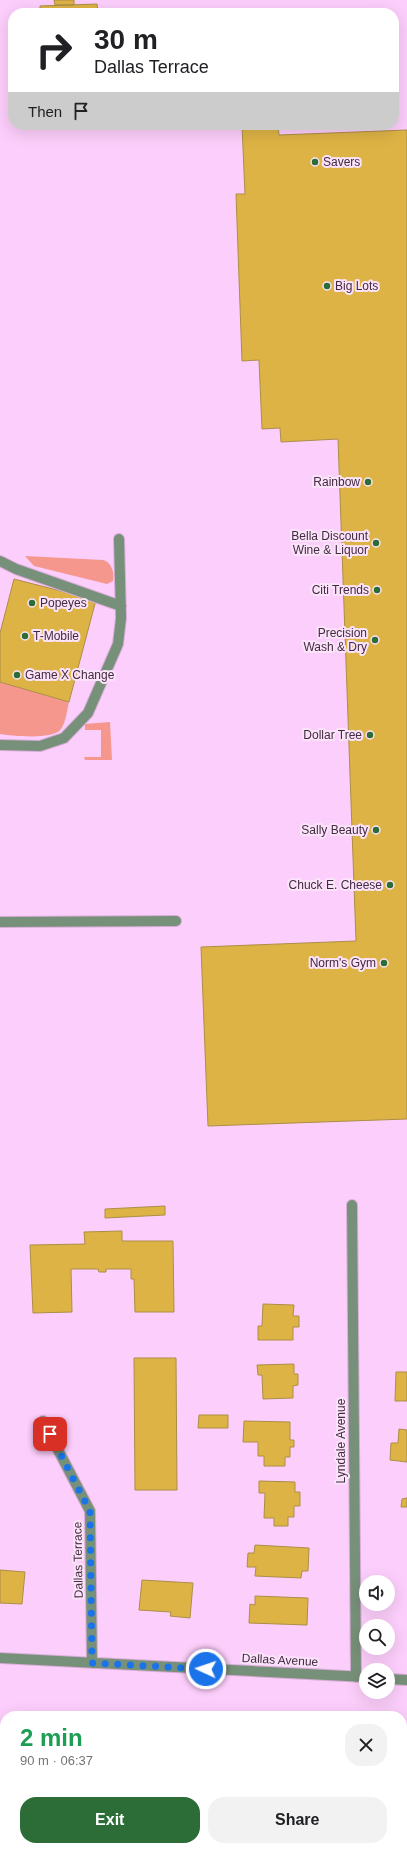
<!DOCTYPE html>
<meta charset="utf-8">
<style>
:root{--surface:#fff;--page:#f2f2f2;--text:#202124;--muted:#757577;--accent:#2c6d37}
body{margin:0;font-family:Helvetica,sans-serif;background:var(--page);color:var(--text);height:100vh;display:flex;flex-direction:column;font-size:15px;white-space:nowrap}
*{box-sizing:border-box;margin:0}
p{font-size:13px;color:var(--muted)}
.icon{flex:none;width:22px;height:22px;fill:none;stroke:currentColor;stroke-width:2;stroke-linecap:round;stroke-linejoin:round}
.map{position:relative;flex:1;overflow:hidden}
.sheet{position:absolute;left:0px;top:1711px;width:407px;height:140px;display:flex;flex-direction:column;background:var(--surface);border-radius:16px 16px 0 0;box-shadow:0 4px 16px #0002}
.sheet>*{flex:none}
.banner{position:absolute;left:8px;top:8px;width:391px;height:122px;border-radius:16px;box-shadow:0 4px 16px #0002;background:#fff;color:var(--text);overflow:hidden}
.controls{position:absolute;left:359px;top:1575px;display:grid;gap:8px}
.controls a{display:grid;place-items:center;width:36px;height:36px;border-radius:50%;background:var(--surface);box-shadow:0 4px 16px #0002;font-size:20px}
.pin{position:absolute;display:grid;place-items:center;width:34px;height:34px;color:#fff;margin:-17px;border-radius:8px;box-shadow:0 2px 6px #0006}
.me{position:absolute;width:44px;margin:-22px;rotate:273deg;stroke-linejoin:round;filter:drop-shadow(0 0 3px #0008)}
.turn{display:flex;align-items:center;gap:14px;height:84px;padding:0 20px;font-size:18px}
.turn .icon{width:52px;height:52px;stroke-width:2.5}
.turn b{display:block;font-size:28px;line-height:34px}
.then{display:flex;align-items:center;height:38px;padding:0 20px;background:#0003;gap:8px;font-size:15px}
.round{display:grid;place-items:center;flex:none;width:42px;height:42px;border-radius:16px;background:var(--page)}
.headline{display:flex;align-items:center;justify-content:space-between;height:68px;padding:0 20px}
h1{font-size:24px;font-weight:700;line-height:30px;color:#1e9e55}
.cta{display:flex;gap:8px;margin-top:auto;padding:8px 20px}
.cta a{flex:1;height:46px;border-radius:16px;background:var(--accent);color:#fff;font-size:16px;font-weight:700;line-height:46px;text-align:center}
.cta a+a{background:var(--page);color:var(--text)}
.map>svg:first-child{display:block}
.green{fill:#f6978d}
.building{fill:#deb345;stroke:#ac8e46}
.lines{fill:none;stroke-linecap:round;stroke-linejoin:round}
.minor-casing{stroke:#d7add6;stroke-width:12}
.minor{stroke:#779079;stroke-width:10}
.route{stroke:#1a73e8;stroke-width:7;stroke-dasharray:0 12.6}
.poi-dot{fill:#2c6d37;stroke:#fbe4fa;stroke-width:1.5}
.labels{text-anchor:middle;stroke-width:4;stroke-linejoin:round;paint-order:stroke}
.poi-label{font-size:12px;fill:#422b41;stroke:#fbe4fa;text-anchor:end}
.street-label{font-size:12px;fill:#422b41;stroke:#fbe4fa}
</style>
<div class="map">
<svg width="407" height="1851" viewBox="0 0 407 1851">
<rect width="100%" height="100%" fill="#fccefb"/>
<path class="green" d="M25,556L103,560C111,562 115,572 113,581L107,584L34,566Z
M0,682L69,702C67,710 66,722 61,729C54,740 13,736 0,734Z
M110,722L112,760H85L84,757H101V730H85V724Z"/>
<path class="building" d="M54,0H74V5H55Z
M97,4L98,13H40V6Z
M242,125H278L279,135L407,130V1119L208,1126L201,947L356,941L338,439L281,442L280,428L262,429L259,360L242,361L236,194H245Z
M14,579L96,600L69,702L0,682V633Z
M165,1206V1215L105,1218V1209Z
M122,1231V1241H173L174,1312H135L134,1279H131V1269H106V1272H99L98,1269H71L72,1312L33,1313L30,1245L85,1244L84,1232Z
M263,1304L294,1305L293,1316H299V1327H293V1340H258V1326H262Z
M134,1358H176L177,1490H135Z
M294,1364V1374H298V1385L293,1386V1398L263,1399L262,1375H258L257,1365Z
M396,1372H407V1401H395Z
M199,1415H228V1428H198Z
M244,1421L290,1422V1440H294V1447H290V1457H285V1466H264V1456H258V1442H243Z
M399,1429L407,1430V1462L390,1460L391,1443H398Z
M259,1481L295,1482V1492H300V1506H294V1517H288V1526H274V1518H264L265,1493H259Z
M407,1498V1507H401L402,1499Z
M255,1545L309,1548L308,1571H302L301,1578L255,1576L256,1567H247L248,1553H254Z
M0,1570L25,1572L22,1604L0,1603Z
M142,1580L193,1583L190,1618L170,1616L171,1612L139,1610Z
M255,1596L308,1598L307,1625L249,1623L250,1604L255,1605Z
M402,1729H407V1757H403L402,1763Z
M402,1785H405L406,1789H407V1819H402Z
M204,1846H248V1851H205Z"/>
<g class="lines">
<defs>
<path id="minor" d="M0,561L16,569L121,606
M0,745L40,746L64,738L88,713L118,644L121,618L119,539
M0,922L176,921
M352,1205L356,1677
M43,1421L90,1511L92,1663
M0,1658L366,1677
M388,1679L407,1680"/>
</defs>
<use href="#minor" class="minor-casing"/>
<use href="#minor" class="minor"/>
</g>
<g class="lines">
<path class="route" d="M50,1434L90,1511L92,1663L206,1669"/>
</g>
<g class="poi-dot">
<circle cx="315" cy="162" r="4"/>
<circle cx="327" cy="286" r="4"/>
<circle cx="368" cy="482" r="4"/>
<circle cx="376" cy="543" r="4"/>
<circle cx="377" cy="590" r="4"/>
<circle cx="32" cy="603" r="4"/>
<circle cx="25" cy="636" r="4"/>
<circle cx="375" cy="640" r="4"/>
<circle cx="17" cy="675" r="4"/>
<circle cx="370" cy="735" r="4"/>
<circle cx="376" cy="830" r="4"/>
<circle cx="390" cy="885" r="4"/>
<circle cx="384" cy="963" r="4"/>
</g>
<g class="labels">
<g class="poi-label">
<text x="323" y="166" text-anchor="start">Savers</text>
<text x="335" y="290" text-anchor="start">Big Lots</text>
<text x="360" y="486">Rainbow</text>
<text x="368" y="540">Bella Discount<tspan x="368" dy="14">Wine &amp; Liquor</tspan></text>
<text x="369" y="594">Citi Trends</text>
<text x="40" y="607" text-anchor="start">Popeyes</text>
<text x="367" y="637">Precision<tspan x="367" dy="14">Wash &amp; Dry</tspan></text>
<text x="33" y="640" text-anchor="start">T-Mobile</text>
<text x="25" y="679" text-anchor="start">Game X Change</text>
<text x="362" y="739">Dollar Tree</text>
<text x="368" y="834">Sally Beauty</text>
<text x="382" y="889">Chuck E. Cheese</text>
<text x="376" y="967">Norm's Gym</text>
</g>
<g class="street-label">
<text transform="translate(341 1441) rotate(-90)" y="4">Lyndale Avenue</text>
<text transform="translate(78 1560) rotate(-91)" y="4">Dallas Terrace</text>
<text transform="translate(280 1660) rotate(3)" y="4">Dallas Avenue</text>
</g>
</g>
</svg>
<div class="controls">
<a><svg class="icon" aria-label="sound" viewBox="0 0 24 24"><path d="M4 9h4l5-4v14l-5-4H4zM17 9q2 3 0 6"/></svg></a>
<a><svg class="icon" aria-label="search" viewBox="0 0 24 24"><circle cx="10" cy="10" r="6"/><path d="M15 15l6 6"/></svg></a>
<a><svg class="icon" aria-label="layers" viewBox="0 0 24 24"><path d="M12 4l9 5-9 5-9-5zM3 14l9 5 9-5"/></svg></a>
</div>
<div class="pin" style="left:50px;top:1434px;background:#d93025"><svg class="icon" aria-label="arrive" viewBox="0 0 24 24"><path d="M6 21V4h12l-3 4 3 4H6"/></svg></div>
<svg class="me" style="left:206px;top:1669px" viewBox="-20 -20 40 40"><circle r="17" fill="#1a73e8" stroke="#fff" stroke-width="3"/><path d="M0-11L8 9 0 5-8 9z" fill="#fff"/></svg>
<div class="banner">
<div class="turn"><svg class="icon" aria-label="right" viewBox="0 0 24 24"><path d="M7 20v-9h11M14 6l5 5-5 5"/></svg><div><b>30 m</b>Dallas Terrace</div></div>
<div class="then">Then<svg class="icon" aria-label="arrive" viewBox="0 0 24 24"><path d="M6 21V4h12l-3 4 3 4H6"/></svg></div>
</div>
<section class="sheet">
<div class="headline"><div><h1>2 min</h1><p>90 m · 06:37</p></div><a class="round"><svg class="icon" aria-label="close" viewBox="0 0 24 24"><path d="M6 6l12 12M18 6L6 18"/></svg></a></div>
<div class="cta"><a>Exit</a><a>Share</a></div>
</section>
</div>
